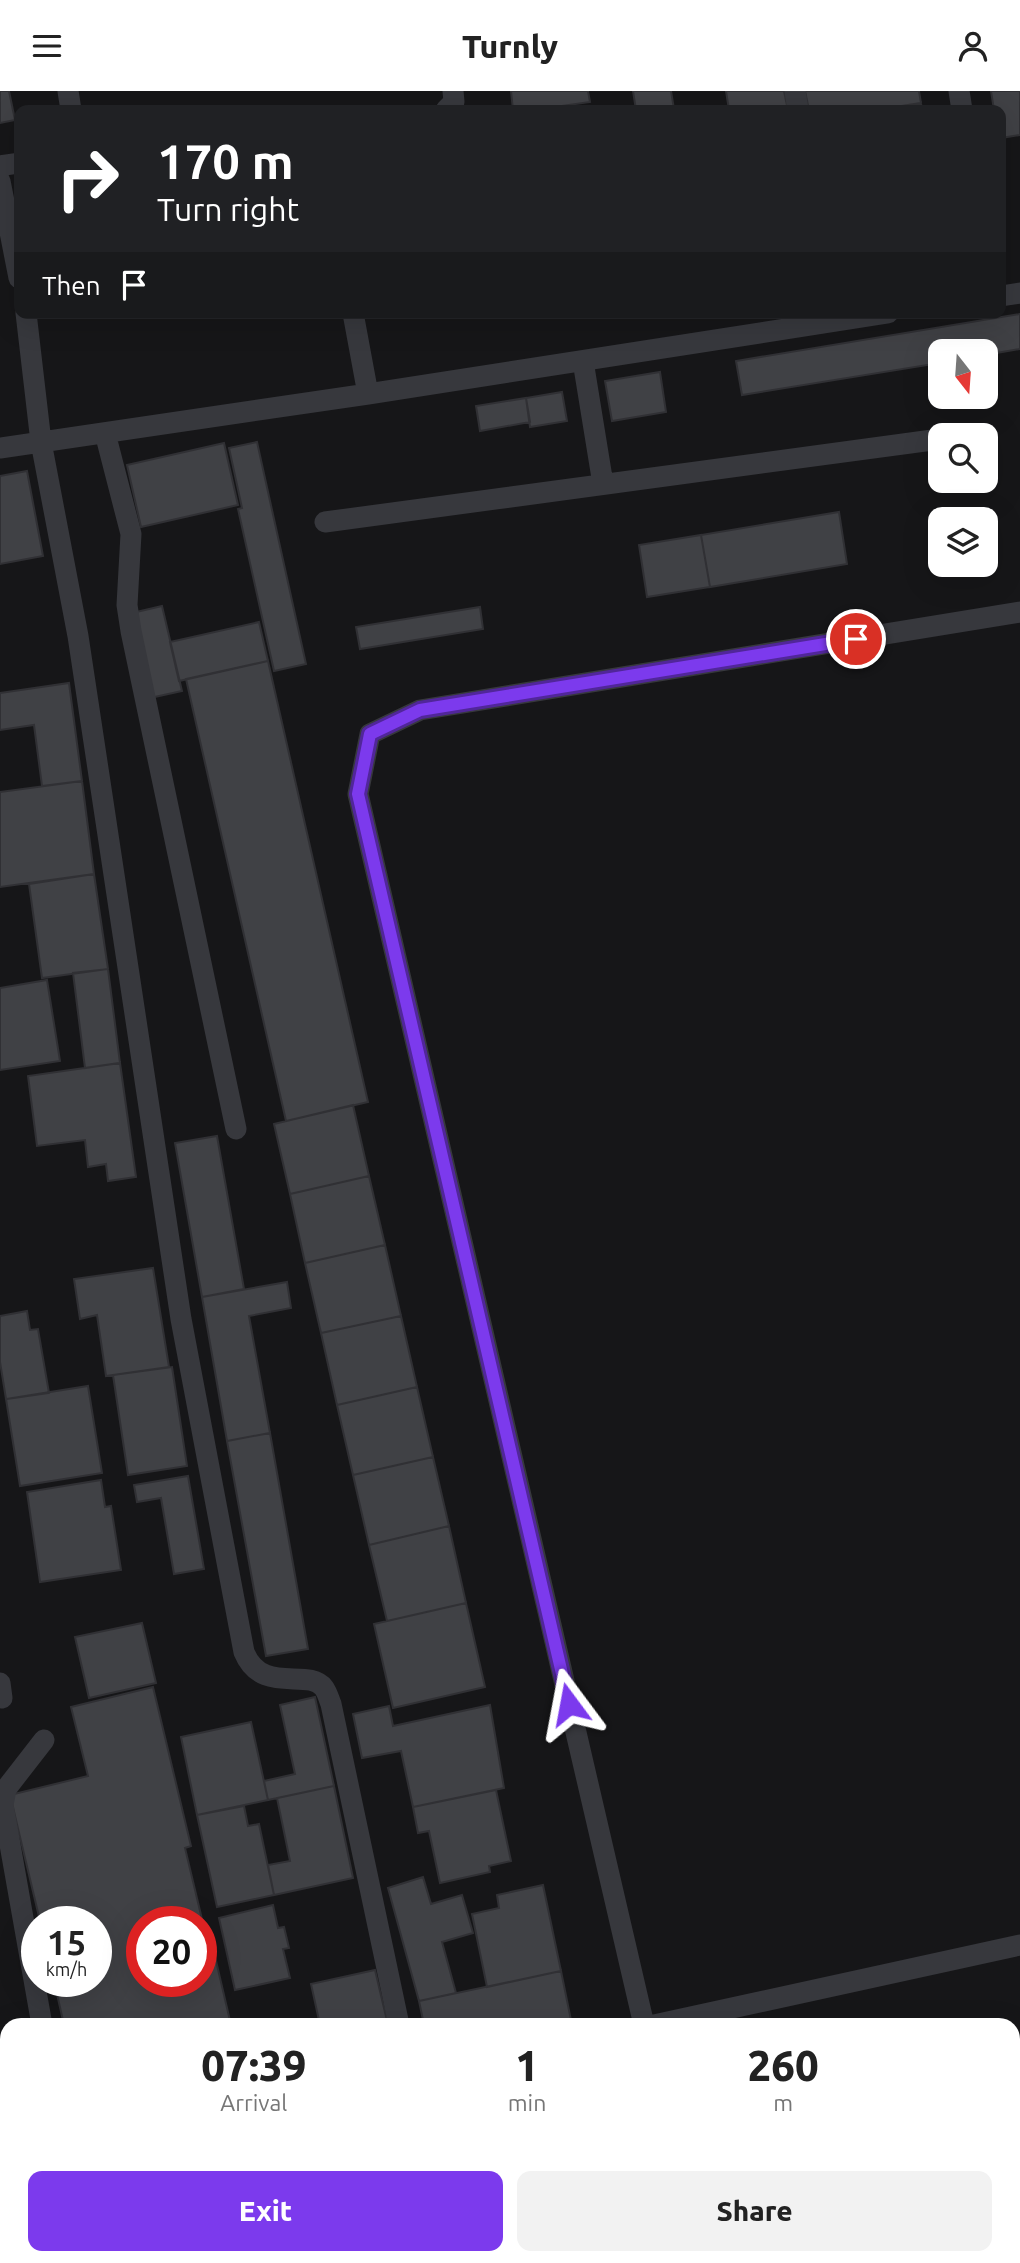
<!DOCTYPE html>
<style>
:root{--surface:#fff;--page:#f2f2f2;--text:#222;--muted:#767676;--accent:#7c3aed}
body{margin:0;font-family:Ubuntu,sans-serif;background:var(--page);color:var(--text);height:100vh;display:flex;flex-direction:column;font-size:26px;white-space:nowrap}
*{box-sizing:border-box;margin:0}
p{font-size:23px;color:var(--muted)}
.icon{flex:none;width:38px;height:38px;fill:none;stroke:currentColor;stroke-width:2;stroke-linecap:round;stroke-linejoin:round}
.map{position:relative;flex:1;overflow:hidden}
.sheet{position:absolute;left:0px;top:1927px;width:1020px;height:247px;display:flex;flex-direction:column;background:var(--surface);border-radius:21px 21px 0 0;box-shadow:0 7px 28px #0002}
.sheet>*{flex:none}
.banner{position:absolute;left:14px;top:14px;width:992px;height:214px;border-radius:14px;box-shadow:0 7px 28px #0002;background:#202124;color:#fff;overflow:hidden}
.needle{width:46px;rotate:163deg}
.fabs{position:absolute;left:928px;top:248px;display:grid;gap:14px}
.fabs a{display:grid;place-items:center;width:70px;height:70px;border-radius:14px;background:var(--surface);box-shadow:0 7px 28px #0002;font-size:35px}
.speed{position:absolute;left:21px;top:1815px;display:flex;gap:14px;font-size:35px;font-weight:700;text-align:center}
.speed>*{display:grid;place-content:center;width:91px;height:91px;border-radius:50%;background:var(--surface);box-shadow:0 7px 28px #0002;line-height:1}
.speed small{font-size:18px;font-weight:400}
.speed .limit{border:10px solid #d22;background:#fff;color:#111}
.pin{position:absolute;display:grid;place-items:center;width:60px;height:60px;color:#fff;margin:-30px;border:4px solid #fff;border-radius:50%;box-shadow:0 2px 7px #0007}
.me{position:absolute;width:77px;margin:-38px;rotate:347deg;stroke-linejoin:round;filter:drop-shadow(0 0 5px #0008)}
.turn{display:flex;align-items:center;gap:24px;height:147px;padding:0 28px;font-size:32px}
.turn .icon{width:91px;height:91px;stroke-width:2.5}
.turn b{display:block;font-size:49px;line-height:60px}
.then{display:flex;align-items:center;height:66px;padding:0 28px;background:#0003;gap:14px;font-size:26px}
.eta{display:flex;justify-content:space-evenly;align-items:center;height:119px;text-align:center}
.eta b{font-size:42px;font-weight:800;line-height:49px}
.cta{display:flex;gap:14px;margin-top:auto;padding:14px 28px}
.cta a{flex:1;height:80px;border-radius:14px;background:var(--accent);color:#fff;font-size:28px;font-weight:800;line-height:80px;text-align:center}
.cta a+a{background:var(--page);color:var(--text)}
header{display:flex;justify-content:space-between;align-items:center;height:91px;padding:0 28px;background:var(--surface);font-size:32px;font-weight:800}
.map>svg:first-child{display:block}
.built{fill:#222225}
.building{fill:#404145;stroke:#303034;stroke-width:2;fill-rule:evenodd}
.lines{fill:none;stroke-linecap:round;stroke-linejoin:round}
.lane{stroke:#37383d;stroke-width:21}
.route-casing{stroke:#51269a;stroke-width:18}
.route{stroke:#7c3aed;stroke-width:12}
</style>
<header><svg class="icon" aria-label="menu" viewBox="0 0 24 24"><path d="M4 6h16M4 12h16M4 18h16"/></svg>Turnly<svg class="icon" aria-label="person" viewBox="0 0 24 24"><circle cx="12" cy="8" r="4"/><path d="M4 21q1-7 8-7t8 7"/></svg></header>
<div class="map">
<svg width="1020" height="2172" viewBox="0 0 1020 2172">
<rect width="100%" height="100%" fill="#161618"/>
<path class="built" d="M7,2125V2166L39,2167L40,2172H0V2126Z"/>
<path class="building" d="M0,0H9L15,29L0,32Z
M511,0H588L590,11L534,19H513Z
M633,0H671L674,18L636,19Z
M726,0H784L788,19H729Z
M805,0H919L921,12L877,19H809Z
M991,0H1020V44L1001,47V19H994Z
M921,12L922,19H877Z
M1020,223V258L985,264V261H940V272L742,304L736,270Z
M660,281L666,321L612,330L605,290Z
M562,301L567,330L530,336L526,307Z
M526,307L530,331L480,340L476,315Z
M257,351L306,573L274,580L238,418L242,417L229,357Z
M224,352L238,414L141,436L127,374Z
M27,380L43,465L0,473V385Z
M839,421L847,473L710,496L701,444Z
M701,444L710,496L647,506L639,454Z
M162,515L182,600L150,607L132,522Z
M480,516L483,538L360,558L356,536Z
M259,531L268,570L179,590L170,551Z
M268,570L368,1011L286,1030L186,588Z
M69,592L82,690L42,695L34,634L0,639V602Z
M82,690L94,783L0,796V701Z
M94,783L108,878L42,887L29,793Z
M108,878L120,972L85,977L73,882Z
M47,889L60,970L0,979V897Z
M120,972L136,1086L108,1090L106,1073L88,1076L85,1049L37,1055L28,985Z
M353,1014L369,1085L290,1103L274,1033Z
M217,1045L244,1198L202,1206L175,1052Z
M369,1085L385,1154L305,1172L290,1103Z
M385,1154L401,1225L321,1242L305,1172Z
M153,1177L169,1276L106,1285L97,1224L80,1228L74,1188Z
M287,1191L291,1217L249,1225L270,1342L227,1350L202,1206Z
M27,1220L30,1239L38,1238L49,1302L6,1308L0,1271V1225Z
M401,1225L417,1296L337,1314L321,1242Z
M172,1276L187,1375L128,1384L113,1284Z
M88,1295L102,1382L20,1395L6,1308Z
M417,1296L433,1366L353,1384L337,1314Z
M270,1342L308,1558L266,1565L227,1350Z
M433,1366L449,1435L369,1454L353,1384Z
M188,1385L204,1478L174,1483L161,1407L137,1411L134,1394Z
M101,1389L105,1416L111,1415L121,1479L40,1491L27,1401Z
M449,1435L466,1512L387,1530L369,1454Z
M466,1512L485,1596L393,1617L374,1533Z
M142,1532L156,1592L89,1607L75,1546Z
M153,1596L191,1755L185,1757L206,1845L210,1844L231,1934H64L54,1890H96V1830H40L10,1704L88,1685L71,1616ZM142,1830H201V1890H142Z
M315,1606L334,1695L268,1709L264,1690L295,1683L280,1614Z
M490,1614L504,1697L413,1716L401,1660L362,1667L353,1623L389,1615L393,1635Z
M251,1631L268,1709L197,1724L181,1646Z
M334,1695L353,1787L274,1804L268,1774L290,1770L277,1707Z
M496,1699L511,1770L489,1775L490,1781L440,1792L429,1740L418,1742L413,1716Z
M244,1715L248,1735L259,1733L274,1804L217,1816L197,1724Z
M423,1786L431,1813L462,1804L473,1842L442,1851L456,1902L419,1910L388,1797Z
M543,1794L561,1880L487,1896L472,1823L499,1817L497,1804Z
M273,1814L278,1837L284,1836L289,1857L283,1858L290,1887L235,1899L219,1827Z
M375,1879L388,1934H320L311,1893Z
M561,1880L572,1934H424L419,1910Z
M7,2105V2144L0,2145V2106Z
M417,2166H445L446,2172H418Z
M450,2166H535L536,2172H450Z"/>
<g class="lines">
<path class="lane" d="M68,0L71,19
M795,0L798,19
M959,0L962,19
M446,19L454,11L453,0
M0,75L19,72
M0,90L19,187
M1001,205L1020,202
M26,222L41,351L78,545L181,1228L244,1561C262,1605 308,1576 324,1597C327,1601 329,1608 331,1613L399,1934
M353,222L368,303
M583,270L603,393
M105,342L131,443L127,514L131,540L236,1038
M965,345L977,343
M0,357L368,303L888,222
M325,431L940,348
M0,1592L2,1607
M42,1934L3,1714L6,1698L44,1649
M644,1934L358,703L370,643L420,619L1020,521
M654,1934L1020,1854
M83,2166L84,2172
M238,2172L263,2166"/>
</g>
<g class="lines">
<defs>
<path id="route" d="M569,1613L358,703L370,643L420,619L856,548"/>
</defs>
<use href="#route" class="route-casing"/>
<use href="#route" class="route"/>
</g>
</svg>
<div class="fabs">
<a><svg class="needle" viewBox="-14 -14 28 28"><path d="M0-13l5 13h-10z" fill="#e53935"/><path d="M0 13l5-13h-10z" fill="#767676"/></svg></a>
<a><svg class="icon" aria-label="search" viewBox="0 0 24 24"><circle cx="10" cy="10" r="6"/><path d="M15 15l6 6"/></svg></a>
<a><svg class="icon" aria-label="layers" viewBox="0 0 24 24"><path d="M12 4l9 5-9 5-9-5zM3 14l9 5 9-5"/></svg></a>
</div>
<div class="speed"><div>15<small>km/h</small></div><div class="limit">20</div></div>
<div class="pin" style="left:856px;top:548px;background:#d93025"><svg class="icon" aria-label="arrive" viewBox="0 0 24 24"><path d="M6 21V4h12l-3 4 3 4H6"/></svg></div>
<svg class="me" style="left:569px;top:1613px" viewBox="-20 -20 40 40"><path d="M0-17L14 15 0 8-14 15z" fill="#7c3aed" stroke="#fff" stroke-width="4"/></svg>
<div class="banner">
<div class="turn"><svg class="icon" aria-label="right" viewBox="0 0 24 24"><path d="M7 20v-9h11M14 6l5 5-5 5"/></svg><div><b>170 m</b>Turn right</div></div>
<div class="then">Then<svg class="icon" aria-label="arrive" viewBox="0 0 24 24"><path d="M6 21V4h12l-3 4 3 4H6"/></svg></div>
</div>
<section class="sheet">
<div class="eta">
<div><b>07:39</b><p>Arrival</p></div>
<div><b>1</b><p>min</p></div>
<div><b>260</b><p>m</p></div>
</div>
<div class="cta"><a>Exit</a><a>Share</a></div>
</section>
</div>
